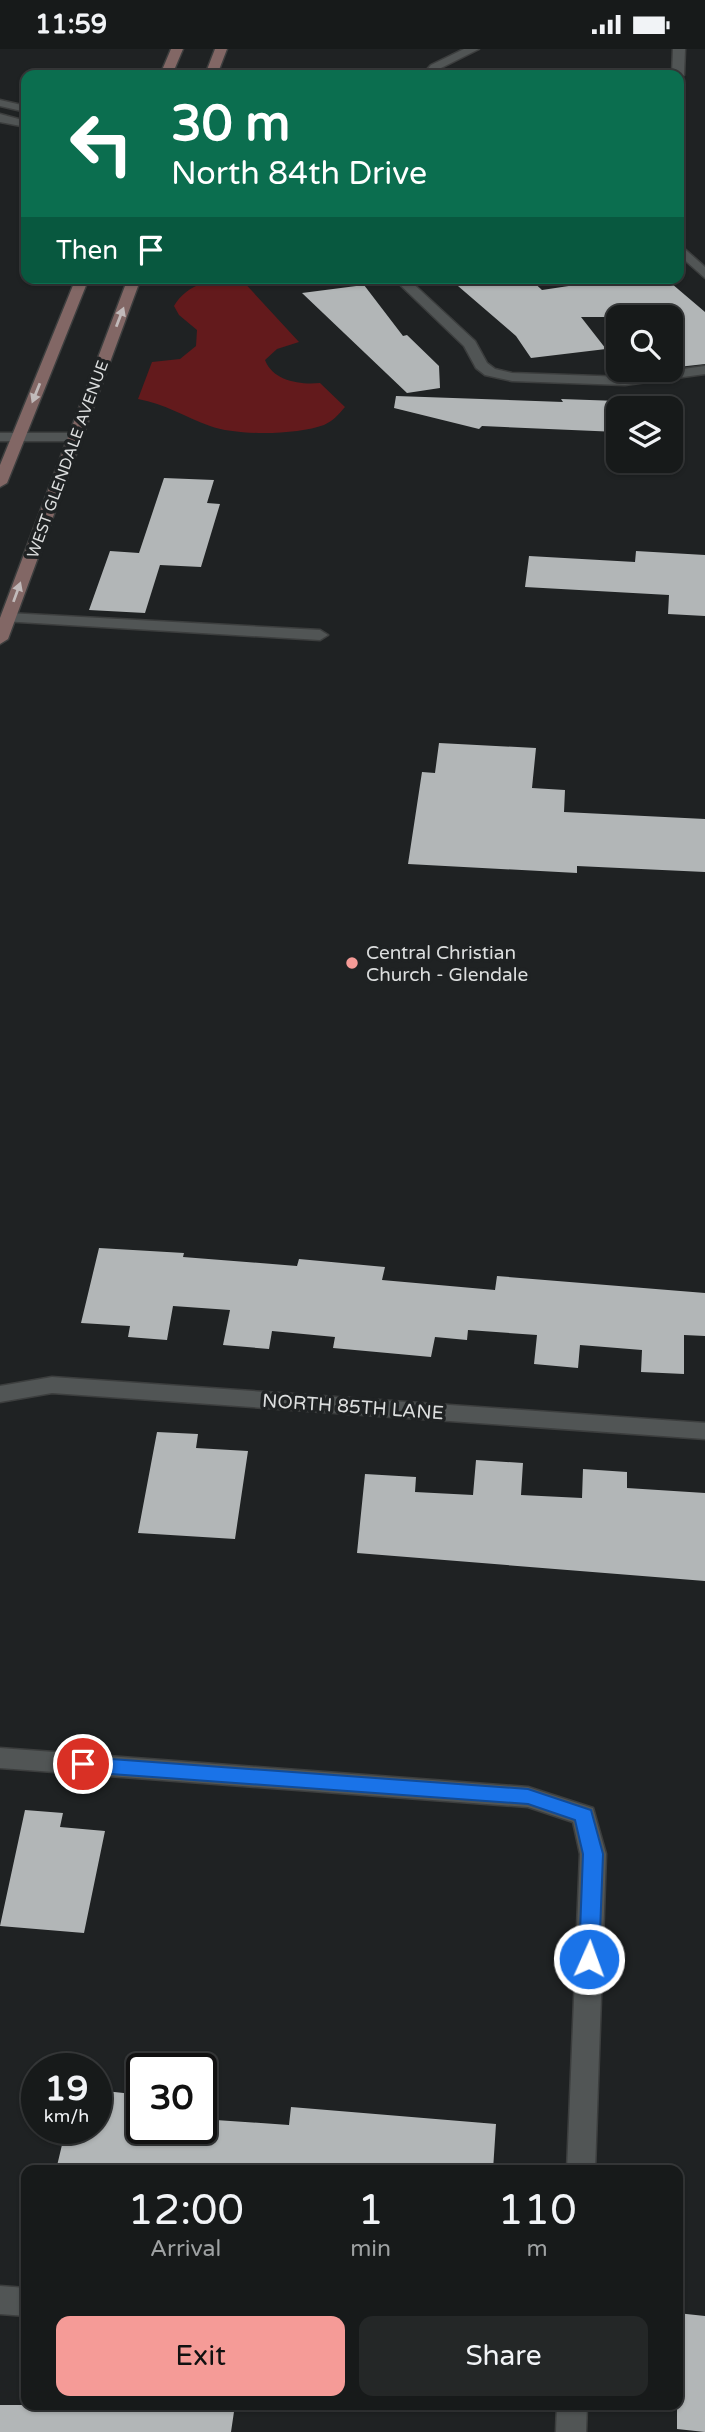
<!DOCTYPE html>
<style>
:root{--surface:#171a1a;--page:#242727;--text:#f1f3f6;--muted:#9ea1a2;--line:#363839;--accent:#f59b97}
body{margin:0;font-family:"Varela Round",sans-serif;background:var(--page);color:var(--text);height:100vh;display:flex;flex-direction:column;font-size:26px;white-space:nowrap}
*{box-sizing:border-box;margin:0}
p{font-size:23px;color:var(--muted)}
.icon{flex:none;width:38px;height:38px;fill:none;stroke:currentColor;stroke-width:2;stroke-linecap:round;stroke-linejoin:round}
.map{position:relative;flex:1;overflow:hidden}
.drawer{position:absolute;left:21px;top:2116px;width:662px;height:245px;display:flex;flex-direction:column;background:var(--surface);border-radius:14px;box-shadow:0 2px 5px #0004,0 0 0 2px var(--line)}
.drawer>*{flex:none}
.top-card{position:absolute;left:21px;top:21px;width:663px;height:214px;border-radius:14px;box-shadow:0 2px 5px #0004,0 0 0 2px var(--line);background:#0b6e4f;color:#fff;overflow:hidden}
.controls{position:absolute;left:606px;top:256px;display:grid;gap:14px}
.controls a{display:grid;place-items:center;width:77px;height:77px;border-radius:14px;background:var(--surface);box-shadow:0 2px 5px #0004,0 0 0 2px var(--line);font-size:35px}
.speed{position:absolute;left:21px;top:2004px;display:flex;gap:14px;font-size:35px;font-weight:700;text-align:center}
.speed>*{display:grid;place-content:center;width:91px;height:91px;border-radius:50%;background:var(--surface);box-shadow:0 2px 5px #0004,0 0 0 2px var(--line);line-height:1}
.speed small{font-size:18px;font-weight:400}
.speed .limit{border:4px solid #111;border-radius:10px;background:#fff;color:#111}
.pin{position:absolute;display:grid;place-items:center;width:60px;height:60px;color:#fff;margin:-30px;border:4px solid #fff;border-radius:50%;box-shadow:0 2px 7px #0007}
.me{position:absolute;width:77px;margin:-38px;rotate:2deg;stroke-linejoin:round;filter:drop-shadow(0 0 5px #0008)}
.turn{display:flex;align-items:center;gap:24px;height:147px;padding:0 35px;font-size:32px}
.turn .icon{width:91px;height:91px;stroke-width:2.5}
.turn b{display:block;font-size:49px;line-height:60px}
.then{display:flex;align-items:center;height:66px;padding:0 35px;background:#0003;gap:14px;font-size:26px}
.eta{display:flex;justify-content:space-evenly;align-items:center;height:119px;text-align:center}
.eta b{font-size:42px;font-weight:600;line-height:49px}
.cta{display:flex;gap:14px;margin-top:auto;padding:14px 35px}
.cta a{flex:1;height:80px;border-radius:14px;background:var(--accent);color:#111;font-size:28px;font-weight:600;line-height:80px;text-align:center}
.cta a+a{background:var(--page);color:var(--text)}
.status{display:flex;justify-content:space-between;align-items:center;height:49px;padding:0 35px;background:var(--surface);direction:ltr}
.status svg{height:19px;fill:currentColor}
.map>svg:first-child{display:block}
.green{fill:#631a1c}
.building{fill:#b2b6b7}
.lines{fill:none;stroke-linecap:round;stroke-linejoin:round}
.lane-casing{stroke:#3c3e3e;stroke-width:3}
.street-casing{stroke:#3c3e3e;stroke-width:3}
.secondary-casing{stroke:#3c3e3e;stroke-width:3}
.lane{fill:#515555;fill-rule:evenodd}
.street{fill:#515555;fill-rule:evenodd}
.secondary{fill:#826765;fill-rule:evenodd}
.oneway{fill:#c1baba}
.route{fill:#1a73e8;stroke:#114b97;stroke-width:2}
.poi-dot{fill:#f59b97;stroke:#1f2223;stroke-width:2.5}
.labels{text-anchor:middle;stroke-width:7;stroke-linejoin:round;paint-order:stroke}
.far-street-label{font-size:16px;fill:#dcdede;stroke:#1f2223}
.poi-label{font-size:19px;fill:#dcdede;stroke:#1f2223;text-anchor:start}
.street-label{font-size:19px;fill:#dcdede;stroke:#1f2223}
</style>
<div class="status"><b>11:59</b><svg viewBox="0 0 49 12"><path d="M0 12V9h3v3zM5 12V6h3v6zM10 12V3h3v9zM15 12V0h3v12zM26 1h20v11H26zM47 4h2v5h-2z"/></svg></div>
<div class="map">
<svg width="705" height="2383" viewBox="0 0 705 2383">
<rect width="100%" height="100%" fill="#1f2223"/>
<path class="green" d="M240,229L299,293L277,300L265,311C273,332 300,336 320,334L345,358C339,365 333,372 324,376C297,386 237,387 210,377C185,368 165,355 138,350L152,313L180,310L196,297L197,281L179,266L174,257C187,234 215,229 240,229Z"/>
<path class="building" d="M498,229H529L542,241L622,229H665L705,263V315L678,318L670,312V268H581L606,300L531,309L516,287L458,237Z
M364,236L403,287L407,286L439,317L440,339L407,344L302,244Z
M396,347L563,353L561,350L618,352V383L482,377L479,380L394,359Z
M164,429L214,431L207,454L220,455L201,518L160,516L145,564L89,561L110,502L139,504Z
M636,502L705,506V567L668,565L669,546L525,538L529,507L635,513Z
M439,694L536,699L532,739L565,741L564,763L705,770V823L577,817V824L408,815L422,723L435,724Z
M99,1199L184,1204L183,1208L297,1217L299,1210L385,1218L382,1231L495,1241L497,1227L705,1244V1287L684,1286V1325L641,1323L642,1301L580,1296L578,1319L534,1315L537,1286L468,1281L467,1291L435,1288L431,1308L333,1299L335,1288L272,1282L269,1300L223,1296L230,1261L173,1257L167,1291L128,1288L130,1277L81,1274Z
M157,1383L198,1385L196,1399L248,1402L235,1490L138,1484Z
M476,1411L523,1414L521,1446L582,1449L583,1420L627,1423V1439L705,1444V1532L357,1504L365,1425L416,1428L415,1443L473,1446Z
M25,1761L63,1764L60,1778L105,1782L84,1884L0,1877Z
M96,2041L142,2046V2079H201V2070L289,2076L291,2058L496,2075L493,2121H56L66,2079H96Z
M677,2264L705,2267V2383L677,2380Z
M0,2356H235L231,2383H0Z"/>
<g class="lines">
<defs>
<path id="lane" d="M8,564L320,581L328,586L320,591L2,572L0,569Z"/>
<path id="street" d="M464,0H479L439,20L434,26H422L431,16Z
M673,0H685L684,26L679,29V26H672Z
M0,51L26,57V63L0,57Z
M0,65L26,72V78L0,73Z
M679,195L705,218V229L679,206Z
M393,229H407L475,292L487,314L495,320L512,324L625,328L705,317V325L625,336L512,332L485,326L476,319L464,297Z
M0,384H74L81,388L74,392H0Z
M52,1328L705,1374V1390L52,1344L0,1353V1337Z
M0,1699L528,1738L593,1759L606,1805L595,2121H567L580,1805L573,1773L528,1758L0,1719Z
M0,2237L26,2239V2267L0,2265Z
M557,2356H587L586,2383H556Z"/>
<path id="secondary" d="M171,0H183L172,26H160Z
M215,0H227L217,26H205Z
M76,229H89L7,434L0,438V416Z
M128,229H141L8,590L0,595V569Z"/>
</defs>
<use href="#lane" class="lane-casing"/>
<use href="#street" class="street-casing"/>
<use href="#secondary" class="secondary-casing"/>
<use href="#lane" class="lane"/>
<use href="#street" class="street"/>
<use href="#secondary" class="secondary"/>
</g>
<defs><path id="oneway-solid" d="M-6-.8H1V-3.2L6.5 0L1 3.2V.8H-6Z" transform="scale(1.75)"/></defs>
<g class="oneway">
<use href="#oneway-solid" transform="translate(120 268) rotate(-69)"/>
<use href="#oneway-solid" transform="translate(36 344) rotate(112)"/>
<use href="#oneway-solid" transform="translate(17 543) rotate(-70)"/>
</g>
<path class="route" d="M83,1708L528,1740L591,1761L603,1805L599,1910L596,1917L589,1919L582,1917L579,1910L583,1805L575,1771L528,1755L83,1723L77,1721L74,1715L77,1710Z"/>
<circle class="poi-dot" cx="352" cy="914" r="7"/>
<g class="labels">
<g class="far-street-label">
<text transform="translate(67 410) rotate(-70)" y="6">WEST GLENDALE AVENUE</text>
</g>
<g class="poi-label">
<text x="366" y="910">Central Christian<tspan x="366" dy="22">Church - Glendale</tspan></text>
</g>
<g class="street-label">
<text transform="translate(353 1357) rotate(4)" y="7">NORTH 85TH LANE</text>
</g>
</g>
</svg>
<div class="controls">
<a><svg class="icon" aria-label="search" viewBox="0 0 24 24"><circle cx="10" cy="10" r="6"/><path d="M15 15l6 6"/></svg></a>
<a><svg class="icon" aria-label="layers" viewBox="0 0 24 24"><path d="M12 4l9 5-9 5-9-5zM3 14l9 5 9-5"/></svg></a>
</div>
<div class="speed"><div>19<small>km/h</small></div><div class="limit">30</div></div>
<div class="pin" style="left:83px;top:1715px;background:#d93025"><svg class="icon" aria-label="arrive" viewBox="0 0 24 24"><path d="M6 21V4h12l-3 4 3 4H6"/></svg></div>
<svg class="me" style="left:589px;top:1910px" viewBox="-20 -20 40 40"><circle r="17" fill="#1a73e8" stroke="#fff" stroke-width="3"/><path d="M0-11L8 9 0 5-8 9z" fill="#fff"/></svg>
<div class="top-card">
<div class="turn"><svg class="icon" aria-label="left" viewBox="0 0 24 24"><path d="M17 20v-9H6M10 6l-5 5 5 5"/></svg><div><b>30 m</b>North 84th Drive</div></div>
<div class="then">Then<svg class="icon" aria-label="arrive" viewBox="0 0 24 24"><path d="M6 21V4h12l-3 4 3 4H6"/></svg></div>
</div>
<section class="drawer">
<div class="eta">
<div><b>12:00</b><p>Arrival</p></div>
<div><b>1</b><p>min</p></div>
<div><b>110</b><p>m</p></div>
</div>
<div class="cta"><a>Exit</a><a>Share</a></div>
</section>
</div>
